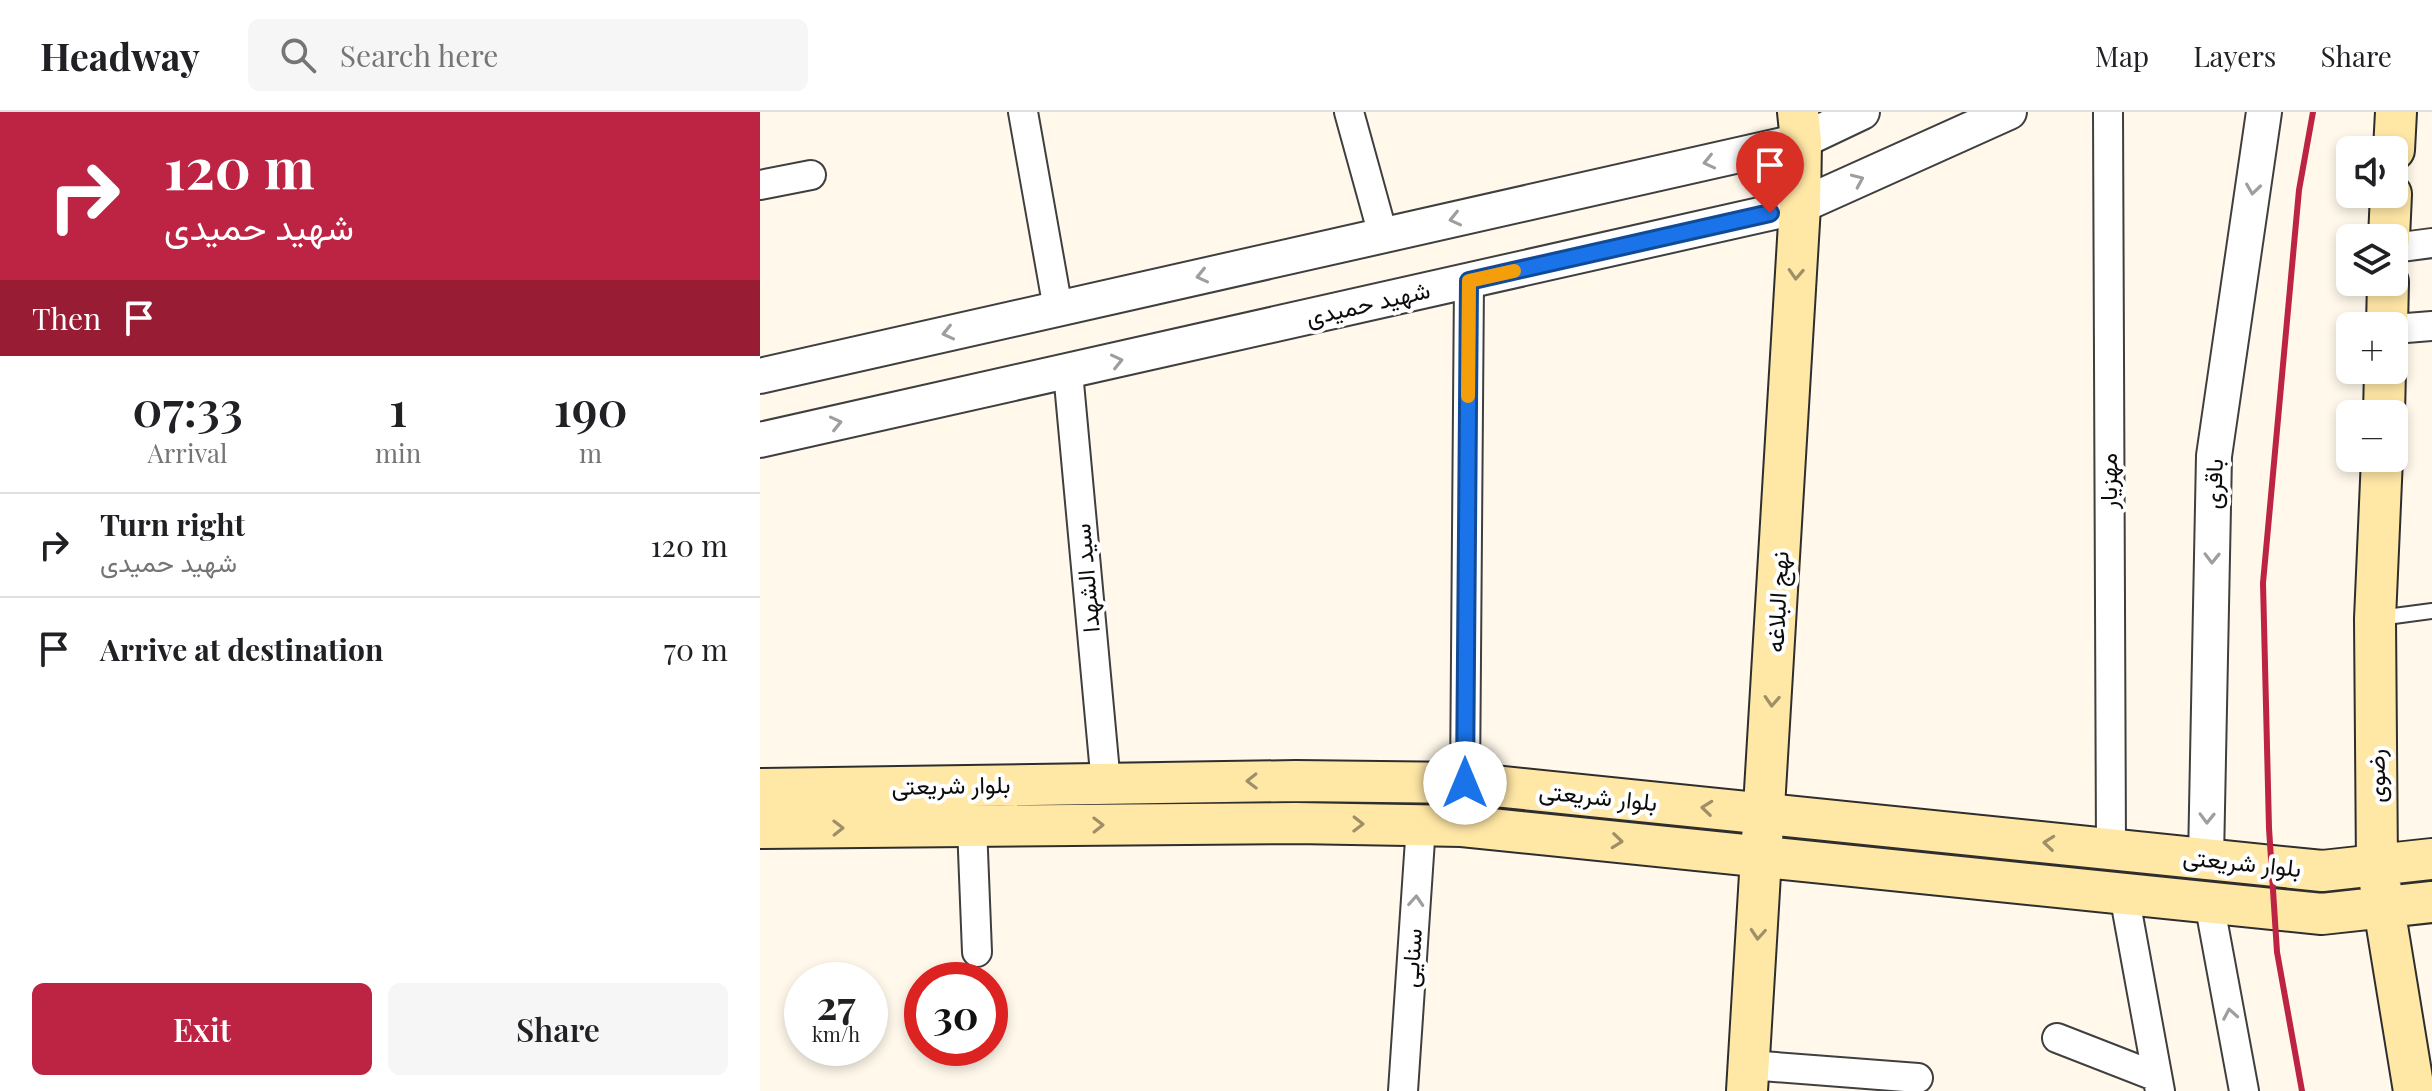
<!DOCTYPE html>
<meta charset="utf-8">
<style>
:root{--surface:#fff;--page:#f6f6f6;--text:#202124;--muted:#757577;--line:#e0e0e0;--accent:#bd2342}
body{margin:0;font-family:"Playfair Display",Vazirmatn,serif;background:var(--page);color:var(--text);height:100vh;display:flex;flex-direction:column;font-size:30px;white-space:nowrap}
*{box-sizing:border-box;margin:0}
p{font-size:26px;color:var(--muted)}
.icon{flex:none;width:44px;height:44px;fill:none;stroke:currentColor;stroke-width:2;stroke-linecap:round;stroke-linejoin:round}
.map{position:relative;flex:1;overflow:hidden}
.details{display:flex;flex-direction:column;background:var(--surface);width:760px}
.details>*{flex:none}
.guide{background:#bd2342;color:#fff;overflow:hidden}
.fabs{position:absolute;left:1576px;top:24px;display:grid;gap:16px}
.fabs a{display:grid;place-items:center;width:72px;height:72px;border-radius:12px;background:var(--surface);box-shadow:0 4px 12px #0003;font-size:40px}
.speed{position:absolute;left:24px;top:850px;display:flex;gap:16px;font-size:40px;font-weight:700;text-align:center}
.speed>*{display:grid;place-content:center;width:104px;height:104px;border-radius:50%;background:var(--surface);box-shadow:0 4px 12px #0003;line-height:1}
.speed small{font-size:20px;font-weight:400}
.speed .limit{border:12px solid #d22;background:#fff;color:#111}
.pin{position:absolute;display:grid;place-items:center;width:68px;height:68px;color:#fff;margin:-82px -34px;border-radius:50% 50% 50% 0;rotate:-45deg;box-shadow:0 0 8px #0007}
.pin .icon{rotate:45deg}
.me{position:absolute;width:88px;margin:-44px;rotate:0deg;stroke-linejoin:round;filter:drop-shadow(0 0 6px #0008)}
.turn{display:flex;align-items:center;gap:28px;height:168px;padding:0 32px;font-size:36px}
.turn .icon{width:104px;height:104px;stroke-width:2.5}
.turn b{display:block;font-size:56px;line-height:68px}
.then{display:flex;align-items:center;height:76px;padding:0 32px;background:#0003;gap:16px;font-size:30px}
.eta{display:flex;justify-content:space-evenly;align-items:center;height:136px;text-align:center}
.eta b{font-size:48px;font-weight:600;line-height:56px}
.button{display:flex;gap:16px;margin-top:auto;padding:16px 32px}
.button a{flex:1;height:92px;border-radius:12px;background:var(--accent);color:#fff;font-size:32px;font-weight:600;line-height:92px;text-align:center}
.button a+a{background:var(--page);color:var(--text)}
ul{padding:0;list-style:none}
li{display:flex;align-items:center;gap:24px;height:104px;padding:0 32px;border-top:2px solid var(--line)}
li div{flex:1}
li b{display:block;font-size:30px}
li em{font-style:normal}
header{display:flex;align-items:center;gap:48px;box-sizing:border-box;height:112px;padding:0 40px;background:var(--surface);border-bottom:2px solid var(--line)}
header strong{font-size:38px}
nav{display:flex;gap:44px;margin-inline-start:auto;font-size:28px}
.search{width:560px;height:72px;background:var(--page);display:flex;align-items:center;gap:20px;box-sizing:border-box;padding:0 28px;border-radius:12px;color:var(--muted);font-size:30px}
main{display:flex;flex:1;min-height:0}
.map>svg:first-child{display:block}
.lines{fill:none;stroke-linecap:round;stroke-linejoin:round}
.service-casing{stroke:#3f3f3f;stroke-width:18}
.minor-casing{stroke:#3f3f3f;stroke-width:32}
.tertiary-casing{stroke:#3f3f3f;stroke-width:38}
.secondary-casing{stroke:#2e2e2e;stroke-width:44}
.service{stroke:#fff;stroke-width:14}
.minor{stroke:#fff;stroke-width:28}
.tertiary{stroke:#fff;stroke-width:34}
.secondary{stroke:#ffe7a6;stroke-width:40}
.rail{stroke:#bd2342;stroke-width:6}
.oneway{stroke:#9e9e9e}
.oneway2{stroke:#9e8f68}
.route-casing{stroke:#114b97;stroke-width:20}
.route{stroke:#1a73e8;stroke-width:14}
.slow{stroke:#f59e0b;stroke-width:14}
.labels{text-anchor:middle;stroke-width:8;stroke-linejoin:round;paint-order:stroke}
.street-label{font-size:24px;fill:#0c0c0c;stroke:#fff}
</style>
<header>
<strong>Headway</strong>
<div class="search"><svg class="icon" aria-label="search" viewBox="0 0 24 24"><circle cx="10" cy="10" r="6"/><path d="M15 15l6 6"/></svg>Search here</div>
<nav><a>Map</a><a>Layers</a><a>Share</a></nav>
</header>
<main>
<section class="details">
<div class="guide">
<div class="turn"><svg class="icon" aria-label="right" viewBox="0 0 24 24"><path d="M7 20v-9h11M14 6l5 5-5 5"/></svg><div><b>120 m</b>شهید حمیدی</div></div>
<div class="then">Then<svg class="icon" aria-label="arrive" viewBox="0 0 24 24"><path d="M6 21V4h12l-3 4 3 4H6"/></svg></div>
</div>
<div class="eta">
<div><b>07:33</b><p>Arrival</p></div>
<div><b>1</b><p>min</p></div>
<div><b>190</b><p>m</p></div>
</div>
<ul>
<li><svg class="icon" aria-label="right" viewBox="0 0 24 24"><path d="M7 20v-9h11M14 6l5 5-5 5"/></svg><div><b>Turn right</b><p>شهید حمیدی</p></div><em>120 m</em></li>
<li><svg class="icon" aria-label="arrive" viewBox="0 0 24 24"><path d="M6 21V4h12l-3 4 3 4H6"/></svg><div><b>Arrive at destination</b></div><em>70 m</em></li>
</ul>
<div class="button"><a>Exit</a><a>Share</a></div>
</section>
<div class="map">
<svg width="1672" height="979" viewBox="0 0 1672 979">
<rect width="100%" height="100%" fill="#fff8eb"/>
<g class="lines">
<defs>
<path id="service" d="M1619,506L1672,499"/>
<path id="minor" d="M263,0L298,197
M589,0L623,123
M1348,0L1351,737
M0,73L51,63
M1634,136L1672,131
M1634,217L1672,214
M308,260L346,672
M705,671L709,169
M212,714L217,840
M1364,782L1400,979
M1449,790L1484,979
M1297,926L1397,965
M989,953L1158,966
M643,979L661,713"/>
<path id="tertiary" d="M0,264L1041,29L1102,0
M0,328L1040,94L1249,0
M1446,747L1454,344L1504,0"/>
<path id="secondary" d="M1634,38L1636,0
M1629,126L1631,82
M1627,214L1628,170
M1624,302L1625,258
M1622,346L1615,507L1617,753L1654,979
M0,677L536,669L705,671L1562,759L1672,747
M0,716L536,711L702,714L1562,802L1672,790
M987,979L1040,94L1041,29L1038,0"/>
</defs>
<use href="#service" class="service-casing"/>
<use href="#minor" class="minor-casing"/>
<use href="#tertiary" class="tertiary-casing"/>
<use href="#secondary" class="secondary-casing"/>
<use href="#service" class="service"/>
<use href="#minor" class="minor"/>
<use href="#tertiary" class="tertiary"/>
<use href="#secondary" class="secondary"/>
<path class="rail" d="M1542,979L1517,840L1509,716L1503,471L1539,78L1553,0"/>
</g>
<defs><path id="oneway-chevron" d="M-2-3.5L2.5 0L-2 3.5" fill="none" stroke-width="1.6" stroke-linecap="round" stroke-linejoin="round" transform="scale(2)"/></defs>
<g class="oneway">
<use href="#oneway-chevron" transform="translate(949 50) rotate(167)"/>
<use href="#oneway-chevron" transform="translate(1098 68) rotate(-24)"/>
<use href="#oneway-chevron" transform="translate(1493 77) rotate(98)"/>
<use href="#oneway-chevron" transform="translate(695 107) rotate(167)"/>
<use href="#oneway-chevron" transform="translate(442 164) rotate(167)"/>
<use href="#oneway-chevron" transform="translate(188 221) rotate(167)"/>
<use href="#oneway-chevron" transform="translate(357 249) rotate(-13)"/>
<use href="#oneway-chevron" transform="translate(76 311) rotate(-13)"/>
<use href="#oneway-chevron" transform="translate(1452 446) rotate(91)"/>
<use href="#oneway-chevron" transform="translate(1447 706) rotate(91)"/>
<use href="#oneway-chevron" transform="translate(656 789) rotate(-86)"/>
<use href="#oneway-chevron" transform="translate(1470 902) rotate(-100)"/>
</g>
<g class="oneway2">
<use href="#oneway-chevron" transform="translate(1036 162) rotate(93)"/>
<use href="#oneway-chevron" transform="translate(1012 589) rotate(93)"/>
<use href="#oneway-chevron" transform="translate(492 669) rotate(179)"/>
<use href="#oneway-chevron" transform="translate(947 696) rotate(-174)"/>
<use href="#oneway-chevron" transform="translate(598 712) rotate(1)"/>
<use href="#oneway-chevron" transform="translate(338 713) rotate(-1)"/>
<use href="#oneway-chevron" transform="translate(78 716) rotate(-1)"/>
<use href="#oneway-chevron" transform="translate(857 729) rotate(6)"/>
<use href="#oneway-chevron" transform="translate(1289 731) rotate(-174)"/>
<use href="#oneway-chevron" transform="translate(998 822) rotate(94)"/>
</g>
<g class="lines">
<defs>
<path id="route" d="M705,671L709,169L1010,101"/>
</defs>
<use href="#route" class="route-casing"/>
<use href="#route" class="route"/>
<path class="slow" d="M708,284L709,169L754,159"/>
</g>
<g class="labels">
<g class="street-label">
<text transform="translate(608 192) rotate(-13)" y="8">شهید حمیدی</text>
<text transform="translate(1349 369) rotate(-90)" y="8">مهزیار</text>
<text transform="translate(1454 372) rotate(-88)" y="8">باقری</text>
<text transform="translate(327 466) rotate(-95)" y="8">سید الشهدا</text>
<text transform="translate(1018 490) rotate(-87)" y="8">نهج البلاغه</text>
<text transform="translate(1617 664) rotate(-91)" y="8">رضوی</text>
<text transform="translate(191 674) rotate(-1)" y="8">بلوار شریعتی</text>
<text transform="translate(838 685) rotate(6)" y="8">بلوار شریعتی</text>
<text transform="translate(1482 751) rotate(6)" y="8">بلوار شریعتی</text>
<text transform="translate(652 846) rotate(-86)" y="8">سنایی</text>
</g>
</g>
</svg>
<div class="fabs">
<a><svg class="icon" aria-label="sound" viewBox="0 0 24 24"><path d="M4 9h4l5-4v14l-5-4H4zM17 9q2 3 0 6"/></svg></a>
<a><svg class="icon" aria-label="layers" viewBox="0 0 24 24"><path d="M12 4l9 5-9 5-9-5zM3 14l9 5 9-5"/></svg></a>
<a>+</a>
<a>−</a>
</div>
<div class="speed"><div>27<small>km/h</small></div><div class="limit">30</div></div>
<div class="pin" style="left:1010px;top:101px;background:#d93025"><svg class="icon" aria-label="arrive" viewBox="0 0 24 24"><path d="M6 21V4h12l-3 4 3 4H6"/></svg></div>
<svg class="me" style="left:705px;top:671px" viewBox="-20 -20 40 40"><circle r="19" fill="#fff"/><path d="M0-13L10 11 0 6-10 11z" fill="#1a73e8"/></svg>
</div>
</main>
